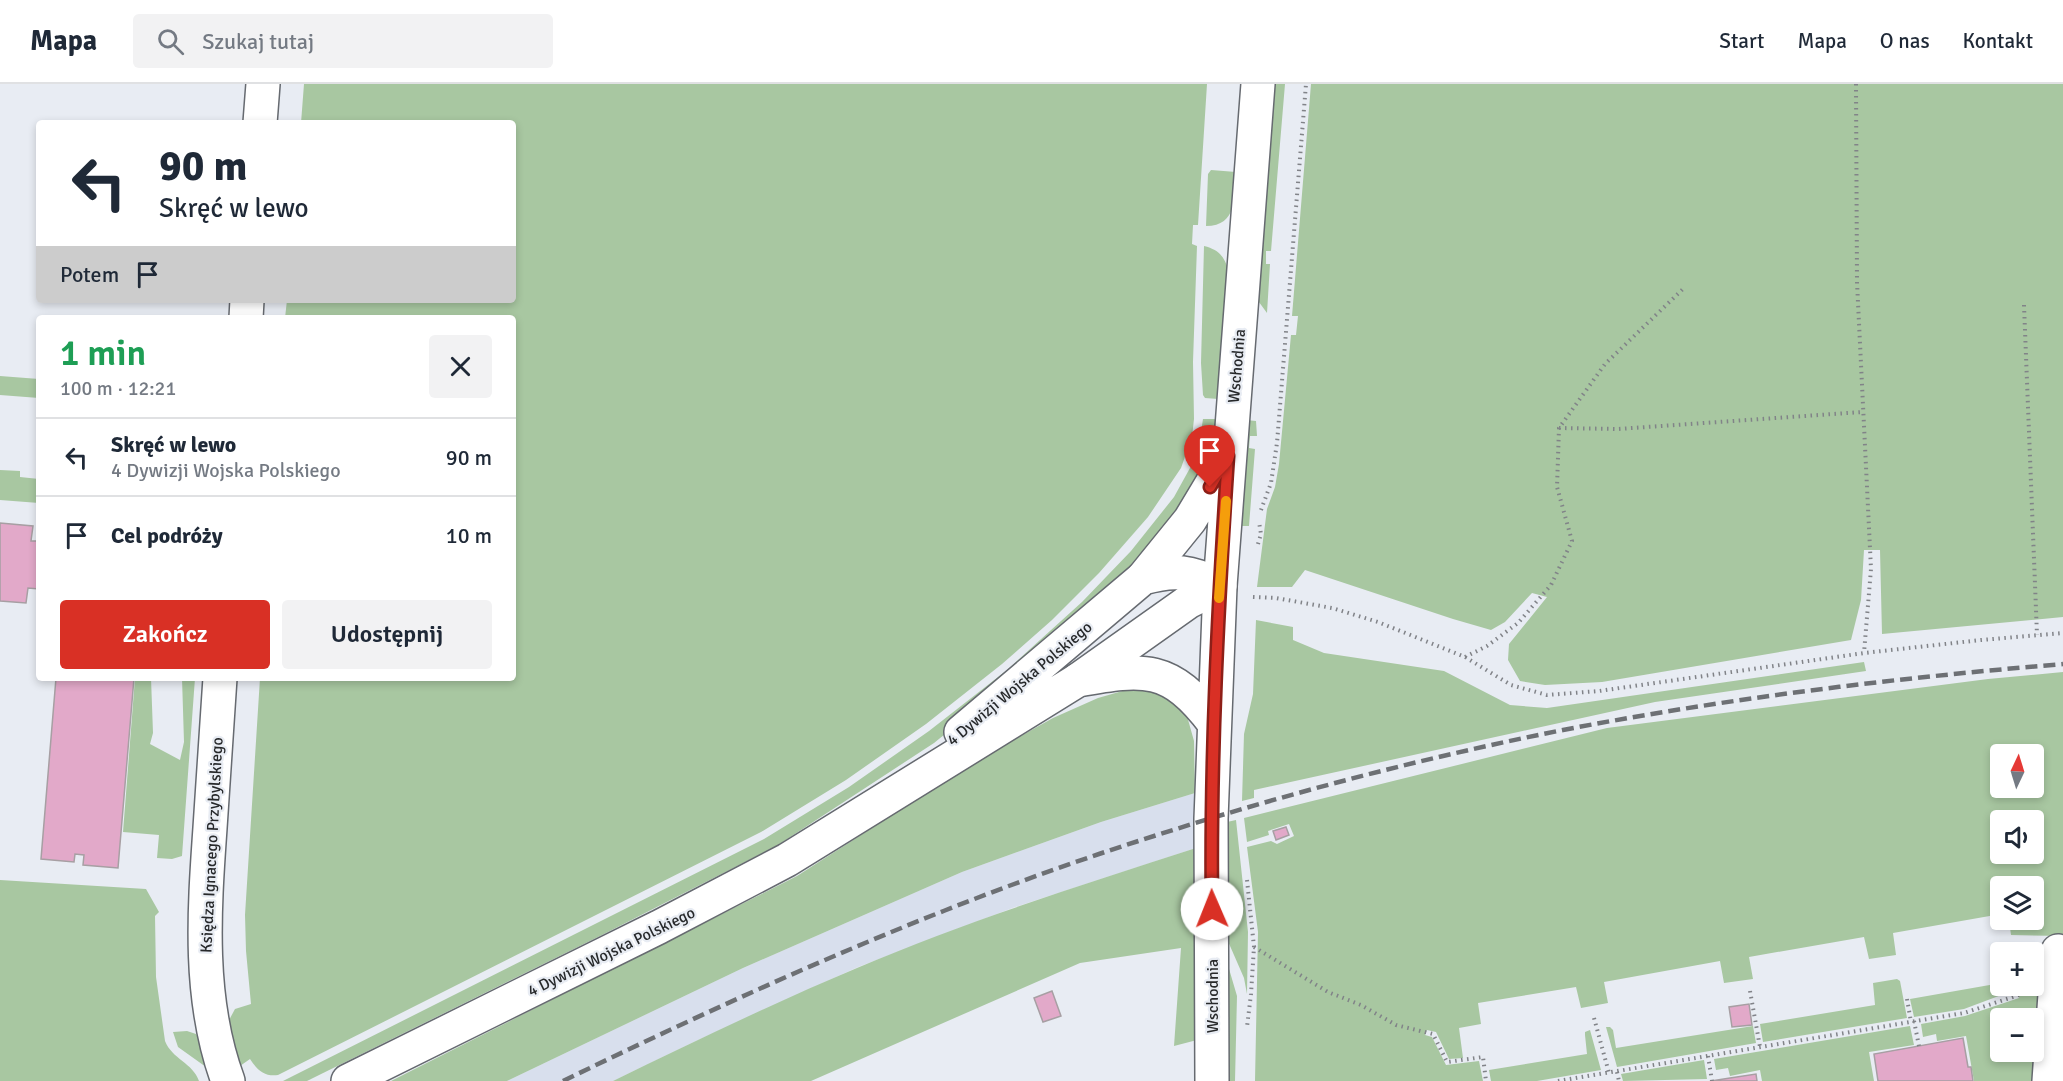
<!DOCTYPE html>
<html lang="pl">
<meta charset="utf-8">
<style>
:root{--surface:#fff;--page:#f2f2f3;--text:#1f2937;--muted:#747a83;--line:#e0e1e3;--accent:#d93025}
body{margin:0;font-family:Signika,sans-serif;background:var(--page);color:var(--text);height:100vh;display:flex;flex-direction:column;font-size:22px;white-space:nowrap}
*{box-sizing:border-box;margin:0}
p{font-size:20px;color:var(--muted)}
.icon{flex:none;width:33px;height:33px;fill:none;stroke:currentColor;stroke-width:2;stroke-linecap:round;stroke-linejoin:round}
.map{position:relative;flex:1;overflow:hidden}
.panel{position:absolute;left:36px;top:231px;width:480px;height:366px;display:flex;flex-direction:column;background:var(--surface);border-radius:6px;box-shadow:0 3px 9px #0003}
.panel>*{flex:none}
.hud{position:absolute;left:36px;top:36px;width:480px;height:183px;border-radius:6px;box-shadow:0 3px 9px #0003;background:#fff;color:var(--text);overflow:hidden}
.needle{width:39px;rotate:4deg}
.tools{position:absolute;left:1990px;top:660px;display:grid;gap:12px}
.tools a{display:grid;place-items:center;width:54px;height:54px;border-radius:6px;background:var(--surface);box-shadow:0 3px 9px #0003;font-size:30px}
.pin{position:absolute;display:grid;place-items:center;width:51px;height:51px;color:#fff;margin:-62px -26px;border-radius:50% 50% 50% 0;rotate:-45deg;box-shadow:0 0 6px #0007}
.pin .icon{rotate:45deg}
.me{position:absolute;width:66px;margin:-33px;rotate:359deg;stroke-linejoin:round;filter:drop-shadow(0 0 4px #0008)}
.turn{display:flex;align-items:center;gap:21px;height:126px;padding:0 24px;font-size:27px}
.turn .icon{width:78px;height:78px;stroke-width:2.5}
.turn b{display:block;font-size:42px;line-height:51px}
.then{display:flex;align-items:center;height:57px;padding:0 24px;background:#0003;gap:12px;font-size:22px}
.round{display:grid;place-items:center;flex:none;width:63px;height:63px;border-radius:6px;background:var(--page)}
.summary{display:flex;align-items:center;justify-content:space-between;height:102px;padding:0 24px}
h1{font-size:36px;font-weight:600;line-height:45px;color:#1e9e55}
.button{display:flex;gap:12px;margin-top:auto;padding:12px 24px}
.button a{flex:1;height:69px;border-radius:6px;background:var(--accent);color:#fff;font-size:24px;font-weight:600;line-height:69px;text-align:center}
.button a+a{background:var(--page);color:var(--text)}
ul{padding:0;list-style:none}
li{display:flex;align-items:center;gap:18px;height:78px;padding:0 24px;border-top:2px solid var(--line)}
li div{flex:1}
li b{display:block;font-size:22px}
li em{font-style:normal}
header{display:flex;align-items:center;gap:36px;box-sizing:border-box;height:84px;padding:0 30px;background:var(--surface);border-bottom:2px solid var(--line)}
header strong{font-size:28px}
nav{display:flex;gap:33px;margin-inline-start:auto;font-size:21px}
.search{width:420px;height:54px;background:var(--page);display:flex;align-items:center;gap:15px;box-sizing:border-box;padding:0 21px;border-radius:6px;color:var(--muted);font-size:22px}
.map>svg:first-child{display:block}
.built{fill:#d8dfed}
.green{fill:#a8c7a1;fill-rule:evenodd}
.building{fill:#e2a9c9;stroke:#a79fa3;stroke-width:1.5}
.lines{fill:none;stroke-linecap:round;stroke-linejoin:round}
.street-casing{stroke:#666a70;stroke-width:36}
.secondary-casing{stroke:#666a70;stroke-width:36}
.path{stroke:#818388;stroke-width:4;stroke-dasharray:1.5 4.5;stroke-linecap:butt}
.street{stroke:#fff;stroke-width:33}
.secondary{stroke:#fff;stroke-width:33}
.rail{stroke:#6d7074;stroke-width:4.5;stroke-dasharray:12 6;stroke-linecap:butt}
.route-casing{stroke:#8d1f18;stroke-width:15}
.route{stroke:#d93025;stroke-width:10}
.slow{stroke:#f59e0b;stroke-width:10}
.labels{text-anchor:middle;stroke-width:4.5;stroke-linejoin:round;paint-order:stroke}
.street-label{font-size:16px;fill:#27292b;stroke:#e8ecf3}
</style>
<header>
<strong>Mapa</strong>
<div class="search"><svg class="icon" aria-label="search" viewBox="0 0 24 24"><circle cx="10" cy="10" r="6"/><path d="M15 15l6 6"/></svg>Szukaj tutaj</div>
<nav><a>Start</a><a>Mapa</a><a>O nas</a><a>Kontakt</a></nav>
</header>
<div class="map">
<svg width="2063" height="997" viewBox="0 0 2063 997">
<rect width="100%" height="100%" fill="#e8ecf3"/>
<path class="built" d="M1195,709L1196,764L1015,823L858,883L698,956L613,997H507L743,884L962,788L1101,738Z"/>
<path class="green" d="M304,0H1207L1198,141H1193L1192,160L1197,162L1193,278L1194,335L1192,353L1181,384L1148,433L1099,489L1052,536L1002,580L926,640L846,696L761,748L278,991C265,993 257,986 250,975L240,982L228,938L235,925L251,920L246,867L245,831L260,594H513V234H285L287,216H513V39H301Z
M1274,0H1285L1271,167H1266V180H1270L1267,229L1256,214Z
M1311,0H2063V533L1882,550L1880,466H1864L1861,516L1851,556L1602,598L1545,601L1520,597L1508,576L1509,560L1547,513L1532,509L1505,538L1491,546L1453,535L1305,486L1292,503H1257L1267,425L1275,403L1279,380L1291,251H1296L1298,232H1292Z
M1211,86L1236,88C1234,112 1238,142 1206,142L1208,90Z
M1204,162C1220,166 1224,173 1229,187L1218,315L1205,314L1203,311L1201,279Z
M0,292L39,295V314L0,311Z
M1203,335H1217L1215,348L1199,393L1151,469L976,625L934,659L778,761L602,851L307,997H283L764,755L849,703L929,647L1007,586L1082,518L1131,467L1174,413L1190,384L1201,348Z
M1246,336L1256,337L1257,352H1250L1249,364L1255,365L1249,442H1239Z
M0,386L20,387V393L39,395V419L0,416Z
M1256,536L1293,543V556L1324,569L1444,587L1510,621L1547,624L1864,578L1866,587L1655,618L1254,706V714L1242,717L1244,650L1253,610Z
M2063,588V852L2011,851L2009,836H2034V802H2001V830L1893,849L1896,871L1869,875L1864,853L1749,873L1753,895L1724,899L1720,877L1604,898L1608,919L1581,924L1576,903L1478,919L1481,940L1459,944L1463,974L1449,975L1436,948L1427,946L1425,951L1432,953L1446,981L1479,977L1483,997H1255L1258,848L1247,763L1271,757L1277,760L1294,752L1289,740L1268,747L1269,751L1247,758L1244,734L1607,644L1988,595ZM2001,670H2034V704H2001ZM2001,736H2034V770H2001Z
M135,594H151L153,649L150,660L180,676L184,658L182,594H195L182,772L172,775L157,774L159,751L123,748Z
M1139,604L1161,607L1187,632L1194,657L1195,709L1101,738L962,788L743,884L507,997H391L797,792L978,676L1053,634L1098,614L1126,606Z
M1236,736L1248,848L1247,910L1244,894L1227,855V738Z
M1196,764L1197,956L1174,962L1181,864L1080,879L811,997H613C693,958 774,919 857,884C967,837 1082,801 1196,764Z
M0,796L146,805L159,828L155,832L156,893L165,957C172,975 193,979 199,997H0Z
M1227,878L1237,912L1235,997H1226Z
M2034,887L2041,903L2034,997H1974L1966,952L1937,957L1936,950L1923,953L1921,940L1965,932L2019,914L2020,904L1964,925L1914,933L1910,915L2001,899V902H2034ZM2001,934H2034V968H2001Z
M1897,895L1900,897L1907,934L1763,958L1760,940L1875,921L1873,899Z
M1753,942L1756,959L1617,983L1606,943H1610L1613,946L1616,964Z
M1910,942L1914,961L1869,968L1874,997H1762L1760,986L1730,992L1728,984L1716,986L1714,975Z
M1590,946L1601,986L1537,997H1491L1489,986L1587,970L1585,951V948Z
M187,947L196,950L199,955L206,983L178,963L173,948Z
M1704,976L1707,995L1623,997L1621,990Z"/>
<path class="building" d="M0,439L33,442L31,457H39V505L28,504L26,519L0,517Z
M56,594H134L118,784L83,781L84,771L75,770L74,778L41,775Z
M1286,743L1289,751L1276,756L1273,747Z
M1052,907L1061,932L1043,938L1034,914Z
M1749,920L1752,941L1732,943L1729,923Z
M1963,954L1968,983H1971L1973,997H1878L1874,970Z
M1756,990L1757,997H1711L1730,994Z"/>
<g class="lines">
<defs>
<path id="street" d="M260,39L263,0
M246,234L247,216
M1143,494L1190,436L1226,376
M220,594C217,644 213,694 210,744C204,829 198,916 228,997
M1078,596L1188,518L1220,502L1258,0
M2049,997L2058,867"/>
<path id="secondary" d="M961,648L1143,494C1174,485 1191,487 1220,502L1211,735L1212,997
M348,997L659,843L787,776L1078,596C1145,584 1170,581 1214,639"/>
</defs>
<use href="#street" class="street-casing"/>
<use href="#secondary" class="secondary-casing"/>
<path class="path" d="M1856,0L1857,198L1871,485L1864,569
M2024,221L2037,551
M1559,344L1618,345L1862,328
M1261,426L1271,399L1277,359L1306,0
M1258,460L1261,450L1259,438
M1253,513L1276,514L1332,524L1378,538L1465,573L1511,601L1547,611L1599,607L1864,569L1981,556L2063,549
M1465,573L1487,562L1518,539L1551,501L1572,457L1557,403L1559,344L1605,280L1685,203
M1247,796L1254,863L1251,910L1247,943
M1254,863L1328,908L1361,921L1396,941L1433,950L1447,978L1483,973L1486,997
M1750,907L1760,963
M1907,915L1911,938
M1594,934L1609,989
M1914,937L1919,962
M1708,972L1712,997
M1617,988L1619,997
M1558,997L1964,929L2022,910"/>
<use href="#street" class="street"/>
<use href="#secondary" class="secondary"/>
<path class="rail" d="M563,997C738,912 915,832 1099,770C1251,719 1407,677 1563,646C1729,614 1895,594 2063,580"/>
</g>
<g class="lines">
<defs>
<path id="route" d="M1210,403L1228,372C1218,523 1210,674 1212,825"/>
</defs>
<use href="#route" class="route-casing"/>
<use href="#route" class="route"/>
<path class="slow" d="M1219,514L1226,417"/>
</g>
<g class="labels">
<g class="street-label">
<text transform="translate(1236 282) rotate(-85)" y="6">Wschodnia</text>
<text transform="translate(1019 599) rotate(-40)" y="6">4 Dywizji Wojska Polskiego</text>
<text transform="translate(211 761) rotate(-87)" y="6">Księdza Ignacego Przybylskiego</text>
<text transform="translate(611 867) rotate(-26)" y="6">4 Dywizji Wojska Polskiego</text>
<text transform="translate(1212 912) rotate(-90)" y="6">Wschodnia</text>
</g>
</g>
</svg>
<div class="tools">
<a><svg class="needle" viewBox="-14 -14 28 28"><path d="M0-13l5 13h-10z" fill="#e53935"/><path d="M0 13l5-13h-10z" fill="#747a83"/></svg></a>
<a><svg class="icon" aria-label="sound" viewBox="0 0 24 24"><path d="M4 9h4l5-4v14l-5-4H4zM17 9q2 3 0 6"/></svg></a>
<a><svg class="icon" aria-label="layers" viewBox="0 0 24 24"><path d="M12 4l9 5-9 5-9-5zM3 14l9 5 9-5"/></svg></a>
<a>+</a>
<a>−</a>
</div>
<div class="pin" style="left:1210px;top:403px;background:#d93025"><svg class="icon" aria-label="arrive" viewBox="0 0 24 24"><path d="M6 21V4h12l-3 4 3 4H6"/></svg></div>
<svg class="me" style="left:1212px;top:825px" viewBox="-20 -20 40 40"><circle r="19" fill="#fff"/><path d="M0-13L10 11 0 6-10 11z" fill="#d93025"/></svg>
<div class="hud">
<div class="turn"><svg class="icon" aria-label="left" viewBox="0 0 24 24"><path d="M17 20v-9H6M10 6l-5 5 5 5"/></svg><div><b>90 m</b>Skręć w lewo</div></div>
<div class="then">Potem<svg class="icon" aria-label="arrive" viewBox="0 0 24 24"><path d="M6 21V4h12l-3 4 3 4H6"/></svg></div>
</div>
<section class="panel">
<div class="summary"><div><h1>1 min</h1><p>100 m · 12:21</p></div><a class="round"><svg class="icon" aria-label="close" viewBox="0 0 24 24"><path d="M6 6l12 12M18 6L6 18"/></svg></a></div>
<ul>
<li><svg class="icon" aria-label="left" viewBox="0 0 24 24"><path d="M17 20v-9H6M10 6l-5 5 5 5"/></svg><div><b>Skręć w lewo</b><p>4 Dywizji Wojska Polskiego</p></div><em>90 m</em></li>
<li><svg class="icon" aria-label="arrive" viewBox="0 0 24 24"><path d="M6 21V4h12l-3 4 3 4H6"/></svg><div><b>Cel podróży</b></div><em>10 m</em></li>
</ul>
<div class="button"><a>Zakończ</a><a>Udostępnij</a></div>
</section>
</div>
